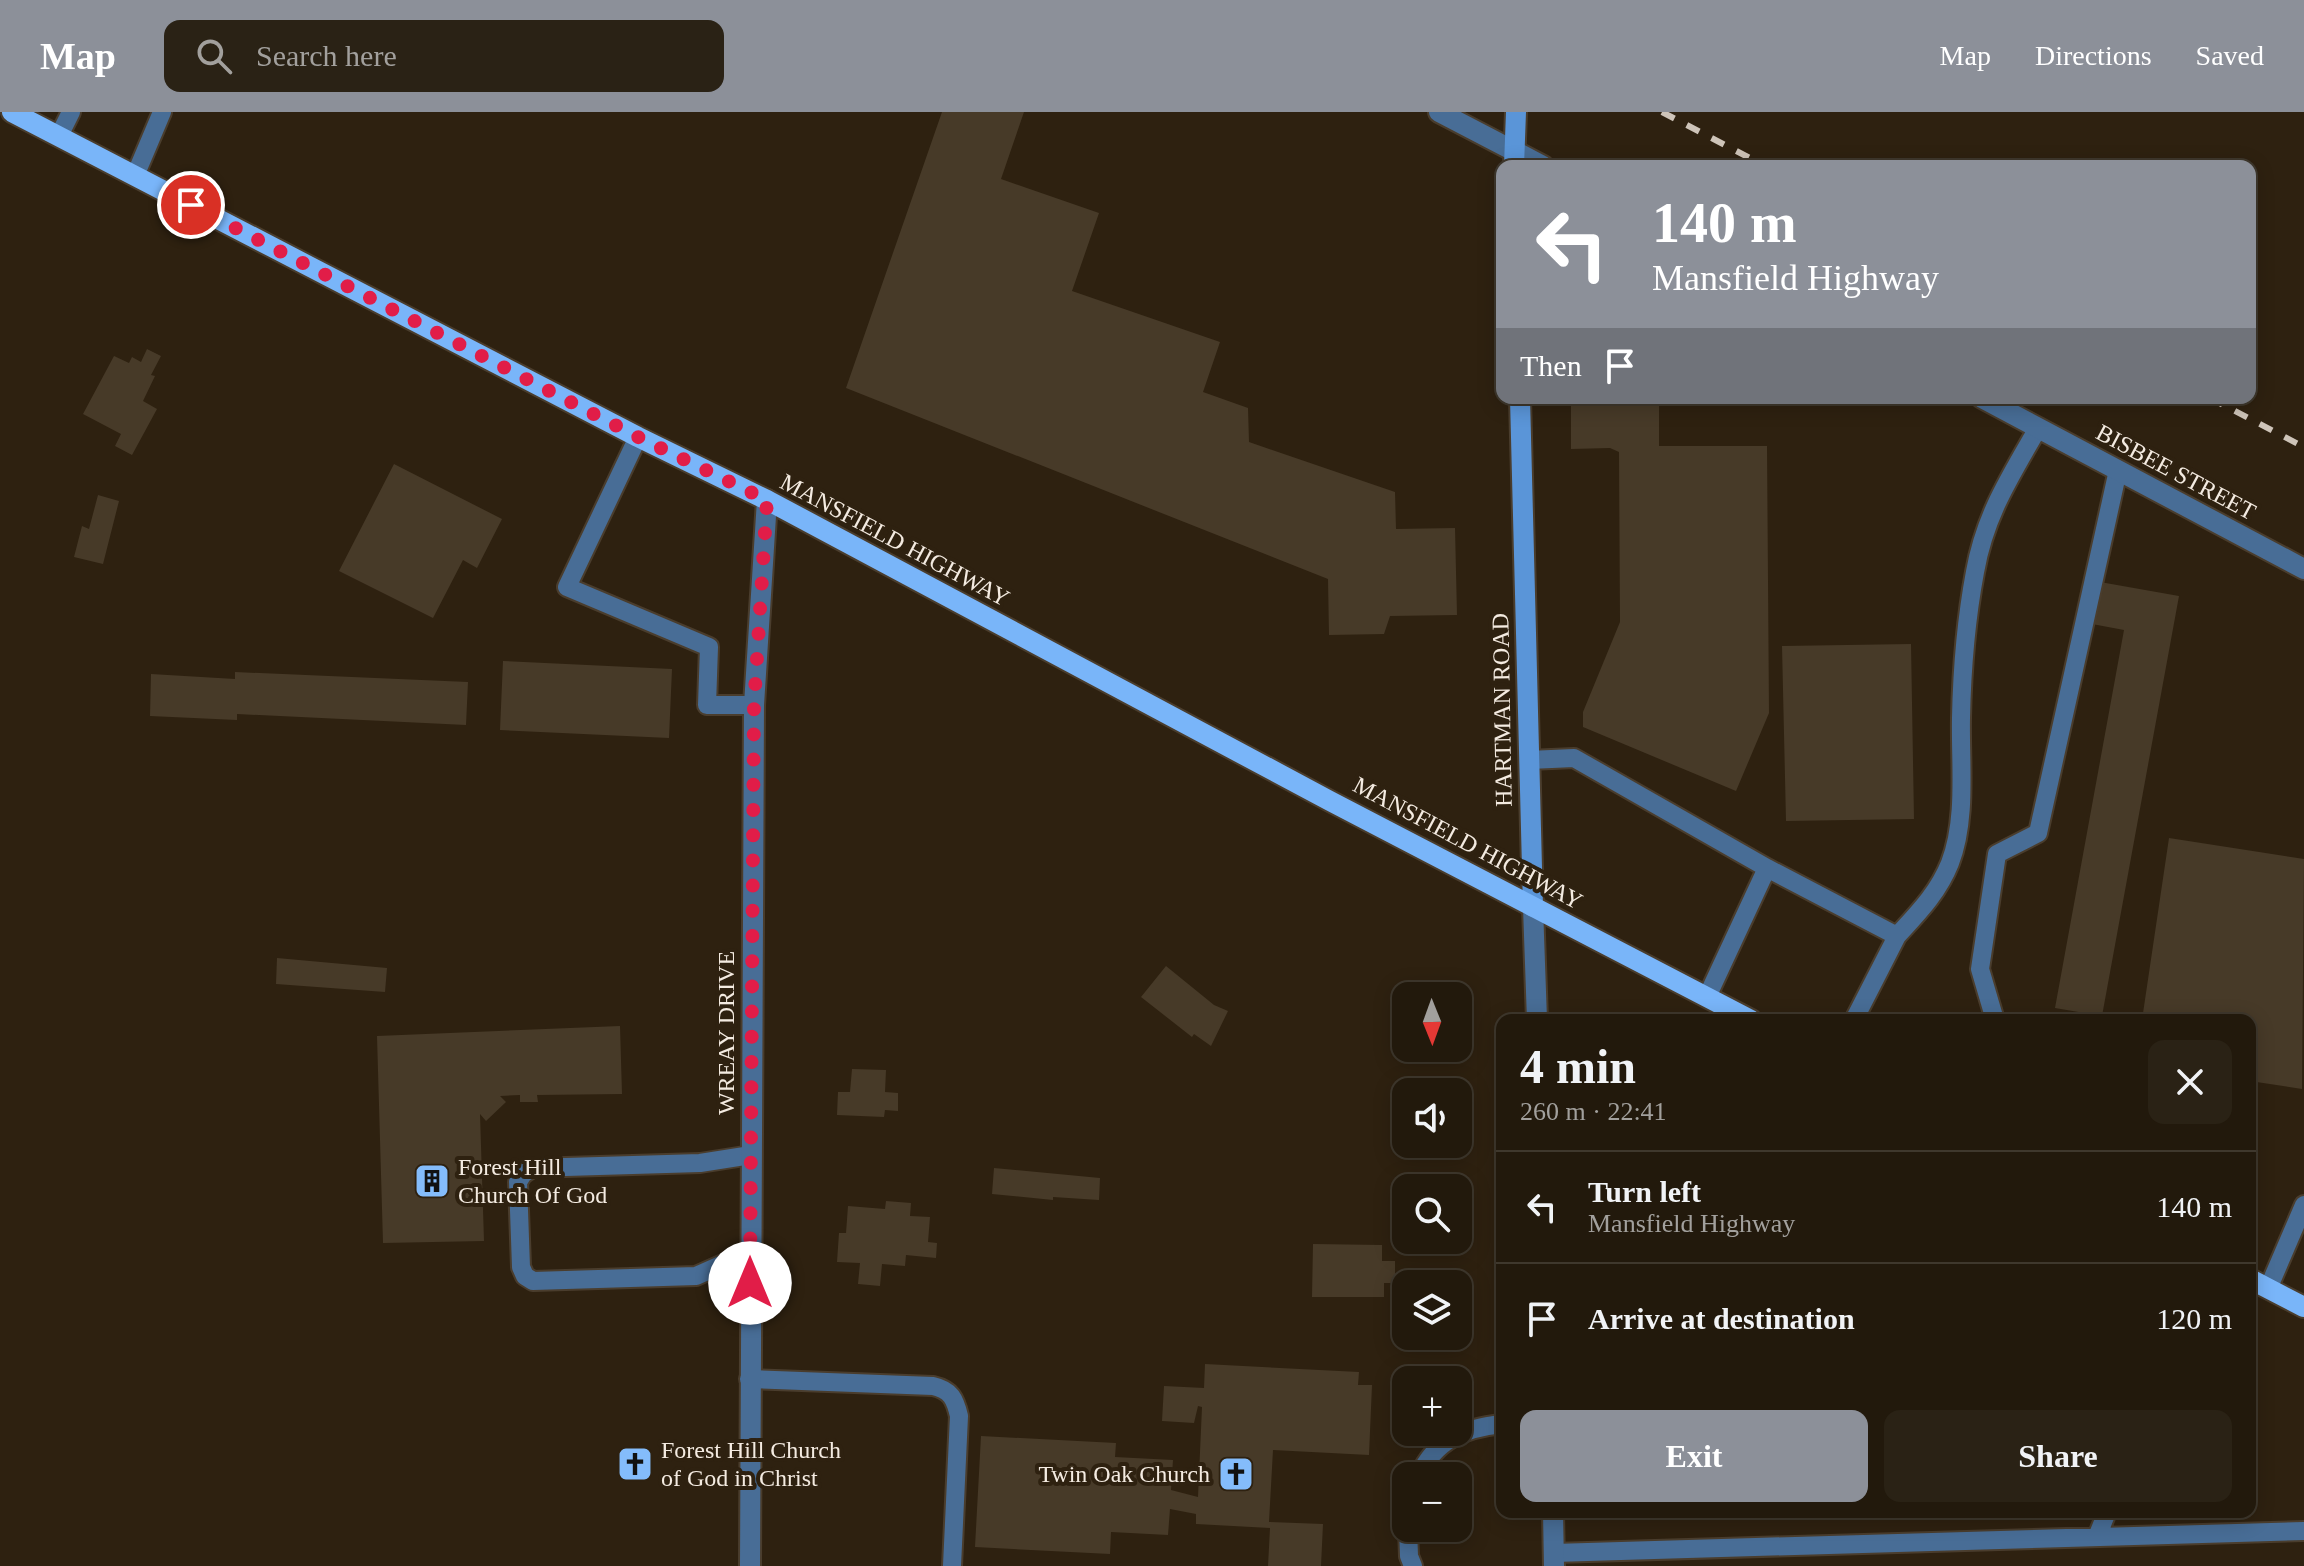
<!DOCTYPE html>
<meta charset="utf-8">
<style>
:root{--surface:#22190c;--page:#2a2215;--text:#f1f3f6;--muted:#a2a09d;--line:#3f382d;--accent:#8c9099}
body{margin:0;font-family:"Times New Roman",serif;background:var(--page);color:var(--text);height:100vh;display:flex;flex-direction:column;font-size:30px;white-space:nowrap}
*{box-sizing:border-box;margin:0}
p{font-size:26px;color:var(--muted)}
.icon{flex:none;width:44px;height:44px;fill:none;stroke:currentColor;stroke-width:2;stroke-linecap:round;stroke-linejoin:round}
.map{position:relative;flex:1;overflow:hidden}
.details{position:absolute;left:1496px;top:902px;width:760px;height:504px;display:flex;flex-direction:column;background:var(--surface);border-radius:16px;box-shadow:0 4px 20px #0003,0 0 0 2px var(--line)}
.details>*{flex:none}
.top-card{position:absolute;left:1496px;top:48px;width:760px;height:244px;border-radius:16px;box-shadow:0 4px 20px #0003,0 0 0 2px var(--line);background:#8c9099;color:#fff;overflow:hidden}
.needle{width:52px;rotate:179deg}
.fabs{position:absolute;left:1392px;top:870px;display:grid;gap:16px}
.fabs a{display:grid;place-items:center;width:80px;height:80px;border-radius:16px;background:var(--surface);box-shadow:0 4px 20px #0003,0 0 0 2px var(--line);font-size:40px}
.pin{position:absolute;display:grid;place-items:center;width:68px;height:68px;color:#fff;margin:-34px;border:4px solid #fff;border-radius:50%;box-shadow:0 2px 8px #0007}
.me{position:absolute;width:88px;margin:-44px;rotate:0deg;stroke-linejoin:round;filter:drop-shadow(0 0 6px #0008)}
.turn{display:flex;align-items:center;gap:28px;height:168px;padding:0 24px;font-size:36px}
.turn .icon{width:104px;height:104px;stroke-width:2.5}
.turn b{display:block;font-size:56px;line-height:68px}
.then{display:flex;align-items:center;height:76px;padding:0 24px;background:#0003;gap:16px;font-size:30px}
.round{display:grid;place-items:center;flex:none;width:84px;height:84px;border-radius:16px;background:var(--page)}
.overview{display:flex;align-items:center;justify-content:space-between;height:136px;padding:0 24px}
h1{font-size:48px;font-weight:600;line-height:60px}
.action{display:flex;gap:16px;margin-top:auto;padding:16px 24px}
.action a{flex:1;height:92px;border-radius:16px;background:var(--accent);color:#fff;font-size:32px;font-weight:600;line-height:92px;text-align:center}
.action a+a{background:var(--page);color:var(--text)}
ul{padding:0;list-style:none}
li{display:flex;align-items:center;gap:24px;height:112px;padding:0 24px;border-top:2px solid var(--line)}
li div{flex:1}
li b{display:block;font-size:30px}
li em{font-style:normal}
header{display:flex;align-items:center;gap:48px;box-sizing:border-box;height:112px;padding:0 40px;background:var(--accent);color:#fff}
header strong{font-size:38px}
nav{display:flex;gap:44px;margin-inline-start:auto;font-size:28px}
.search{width:560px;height:72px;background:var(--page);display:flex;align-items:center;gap:20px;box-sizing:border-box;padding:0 28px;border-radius:16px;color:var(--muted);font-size:30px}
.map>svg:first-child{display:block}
.building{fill:#473a28}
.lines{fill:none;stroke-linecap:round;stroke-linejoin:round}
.lane-casing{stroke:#4a3d2d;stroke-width:22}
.street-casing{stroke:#4a3d2d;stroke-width:24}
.secondary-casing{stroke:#4a3d2d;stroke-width:24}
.primary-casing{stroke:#4a3d2d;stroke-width:24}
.lane{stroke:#486d96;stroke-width:18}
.street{stroke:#486d96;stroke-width:20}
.secondary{stroke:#5a95d8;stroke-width:20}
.primary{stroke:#79b5f9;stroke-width:20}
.rail{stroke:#cec4b9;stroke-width:6;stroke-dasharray:14 14;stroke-linecap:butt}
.route{stroke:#e11d48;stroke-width:14;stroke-dasharray:0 25.2}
.labels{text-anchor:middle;stroke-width:8;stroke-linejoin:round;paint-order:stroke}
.street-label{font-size:24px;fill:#f4ebe1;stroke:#2e2110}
.poi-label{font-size:24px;fill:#f4ebe1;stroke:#2e2110;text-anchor:start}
</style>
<header>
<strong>Map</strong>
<div class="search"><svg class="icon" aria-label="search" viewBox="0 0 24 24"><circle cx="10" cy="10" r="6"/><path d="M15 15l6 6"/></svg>Search here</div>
<nav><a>Map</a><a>Directions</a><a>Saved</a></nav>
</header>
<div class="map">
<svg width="2304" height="1454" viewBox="0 0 2304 1454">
<rect width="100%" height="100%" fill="#2e2110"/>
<path class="building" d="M942,0H1024L1001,67L1099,101L1072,179L1220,230L1203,280L1248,296L1249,330L1395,380L1396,417L1455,416L1457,503L1390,504L1384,522L1329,523L1328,467L846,276Z
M147,237L161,244L151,263L155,264L143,289L157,297L132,343L115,334L121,322L83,302L114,244L129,251L132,245L141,250Z
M1571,286H1659V334H1767L1769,601L1736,679L1583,615V600L1620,510L1619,340L1610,336L1571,337Z
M394,352L502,407L477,456L463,448L433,506L339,459Z
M98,383L119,389L103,452L74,445L82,414L89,417Z
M2100,470L2179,484L2102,904L2055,896L2124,518L2092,512Z
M1911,532L1914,707L1786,709L1782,534Z
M503,549L672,557L669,626L500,618Z
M235,560L468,570L466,613L237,602V608L150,604L151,562L235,567Z
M2169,726L2304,747L2302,977L2250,969V908H2142Z
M277,846L387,856L385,880L276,872Z
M1166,854L1214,893L1228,899L1211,934L1194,922L1192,925L1141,885Z
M620,914L622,982L537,983L538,990H520V983L500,984L506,990L486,1009L480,1002L484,1129L383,1131L377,924Z
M852,957L886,958L885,980L898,981V999L885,998L884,1005L837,1003L838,980H850Z
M994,1056L1100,1066L1099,1088L1053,1085V1088L992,1082Z
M886,1089L911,1091L910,1104L930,1105L928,1130L937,1131L936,1146L906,1143L905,1154L882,1152L880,1174L858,1172L860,1151L837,1150L839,1121H846L848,1094L885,1097Z
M1313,1132L1382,1133V1149H1395V1171H1384V1185H1312Z
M1205,1252L1359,1260L1358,1273H1372L1369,1343L1273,1338L1269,1410L1323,1412L1321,1454H1268L1270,1416L1196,1412V1402L1170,1397L1168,1423L1111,1420L1110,1442L975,1435L981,1324L1116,1331L1115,1345L1173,1348L1171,1378L1198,1385L1202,1295L1198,1294L1194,1311L1162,1309L1164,1274L1204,1276Z"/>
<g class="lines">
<defs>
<path id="lane" d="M59,24L71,0
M135,64L162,0
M638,325L567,475L709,535L707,593H754
M1529,648L1574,646L1767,756L1707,885
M1767,756L1897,824L1854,908
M1897,824C1918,801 1938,781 1950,751C1967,707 1960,652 1961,606C1962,557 1966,508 1975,460C1985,403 2010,365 2038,316
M1995,908L1980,857L1997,742L2038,721L2118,358
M750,1140L696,1164L533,1169L525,1164L521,1155L518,1070L523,1062L532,1056L700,1051L751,1043
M2268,1177L2304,1093
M749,1267L933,1274C951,1278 955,1287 959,1304L952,1454
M1419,1364C1435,1328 1464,1316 1502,1312
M1408,1416L1409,1444L1413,1454
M2097,1425L2107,1400
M1554,1441L2304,1419"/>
<path id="street" d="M1439,0L1543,54
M1982,286L2304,457
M1533,795L1537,908
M1553,1400L1554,1454
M750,1454L754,593L767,388"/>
<path id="secondary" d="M1514,54L1516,0
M1520,286L1533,795"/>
<path id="primary" d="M12,0L638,325L767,388L1330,689L1751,908
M2250,1167L2304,1195"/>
</defs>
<use href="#lane" class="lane-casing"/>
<use href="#street" class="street-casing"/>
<use href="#secondary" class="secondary-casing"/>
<use href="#primary" class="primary-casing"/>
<use href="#lane" class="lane"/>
<use href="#street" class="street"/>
<use href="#secondary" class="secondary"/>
<use href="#primary" class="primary"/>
<path class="rail" d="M1662,0L1765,54
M2210,286L2304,335"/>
</g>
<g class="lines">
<path class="route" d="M191,93L638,325L767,388L754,593L750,1171"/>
</g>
<defs>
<symbol id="building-square" viewBox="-11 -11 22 22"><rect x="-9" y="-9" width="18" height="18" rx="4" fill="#84bcfb" stroke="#2e2110"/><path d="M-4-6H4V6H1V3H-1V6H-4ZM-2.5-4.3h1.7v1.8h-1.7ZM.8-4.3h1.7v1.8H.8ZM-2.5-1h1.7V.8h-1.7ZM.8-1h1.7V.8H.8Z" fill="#111"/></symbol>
<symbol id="church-square" viewBox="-11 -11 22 22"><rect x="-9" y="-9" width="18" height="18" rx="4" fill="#84bcfb" stroke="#2e2110"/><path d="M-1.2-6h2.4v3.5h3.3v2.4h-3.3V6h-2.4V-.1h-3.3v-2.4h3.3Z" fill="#111"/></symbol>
</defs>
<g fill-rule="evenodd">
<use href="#building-square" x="412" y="1049" width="40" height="40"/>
<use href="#church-square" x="615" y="1332" width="40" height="40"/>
<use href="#church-square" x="1216" y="1342" width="40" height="40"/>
</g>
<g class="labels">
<g class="street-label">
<text transform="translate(2176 360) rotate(28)" y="8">BISBEE STREET</text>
<text transform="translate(895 428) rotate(28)" y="8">MANSFIELD HIGHWAY</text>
<text transform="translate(1502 598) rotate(-91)" y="8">HARTMAN ROAD</text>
<text transform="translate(1468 731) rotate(28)" y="8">MANSFIELD HIGHWAY</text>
<text transform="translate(726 921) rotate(-90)" y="8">WREAY DRIVE</text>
</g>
<g class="poi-label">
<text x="458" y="1063">Forest Hill<tspan x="458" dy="28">Church Of God</tspan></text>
<text x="661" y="1346">Forest Hill Church<tspan x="661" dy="28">of God in Christ</tspan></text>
<text x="1210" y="1370" text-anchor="end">Twin Oak Church</text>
</g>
</g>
</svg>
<div class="fabs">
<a><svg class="needle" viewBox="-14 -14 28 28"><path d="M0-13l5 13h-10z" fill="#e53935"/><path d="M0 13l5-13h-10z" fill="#a2a09d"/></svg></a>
<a><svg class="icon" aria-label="sound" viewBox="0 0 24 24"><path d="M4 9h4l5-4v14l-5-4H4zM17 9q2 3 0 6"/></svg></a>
<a><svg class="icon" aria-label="search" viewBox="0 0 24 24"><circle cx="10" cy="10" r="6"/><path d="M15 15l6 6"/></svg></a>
<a><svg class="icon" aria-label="layers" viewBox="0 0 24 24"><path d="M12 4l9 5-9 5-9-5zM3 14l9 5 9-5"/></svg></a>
<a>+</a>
<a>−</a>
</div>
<div class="pin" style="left:191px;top:93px;background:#d93025"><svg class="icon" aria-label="arrive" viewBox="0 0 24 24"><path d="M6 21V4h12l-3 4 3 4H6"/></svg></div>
<svg class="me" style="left:750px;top:1171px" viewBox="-20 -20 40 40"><circle r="19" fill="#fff"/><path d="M0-13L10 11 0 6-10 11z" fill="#e11d48"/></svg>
<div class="top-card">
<div class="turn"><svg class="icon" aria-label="left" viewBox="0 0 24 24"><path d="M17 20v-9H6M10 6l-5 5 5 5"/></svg><div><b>140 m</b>Mansfield Highway</div></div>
<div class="then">Then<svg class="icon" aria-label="arrive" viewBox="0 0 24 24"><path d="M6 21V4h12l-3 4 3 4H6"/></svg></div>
</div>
<section class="details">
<div class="overview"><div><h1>4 min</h1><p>260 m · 22:41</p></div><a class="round"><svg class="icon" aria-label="close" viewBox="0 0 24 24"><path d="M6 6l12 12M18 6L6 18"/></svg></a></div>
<ul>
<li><svg class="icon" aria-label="left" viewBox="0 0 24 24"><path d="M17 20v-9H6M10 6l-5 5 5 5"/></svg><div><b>Turn left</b><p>Mansfield Highway</p></div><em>140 m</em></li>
<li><svg class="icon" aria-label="arrive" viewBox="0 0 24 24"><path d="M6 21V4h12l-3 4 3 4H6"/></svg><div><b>Arrive at destination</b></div><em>120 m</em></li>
</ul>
<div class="action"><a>Exit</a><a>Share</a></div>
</section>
</div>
